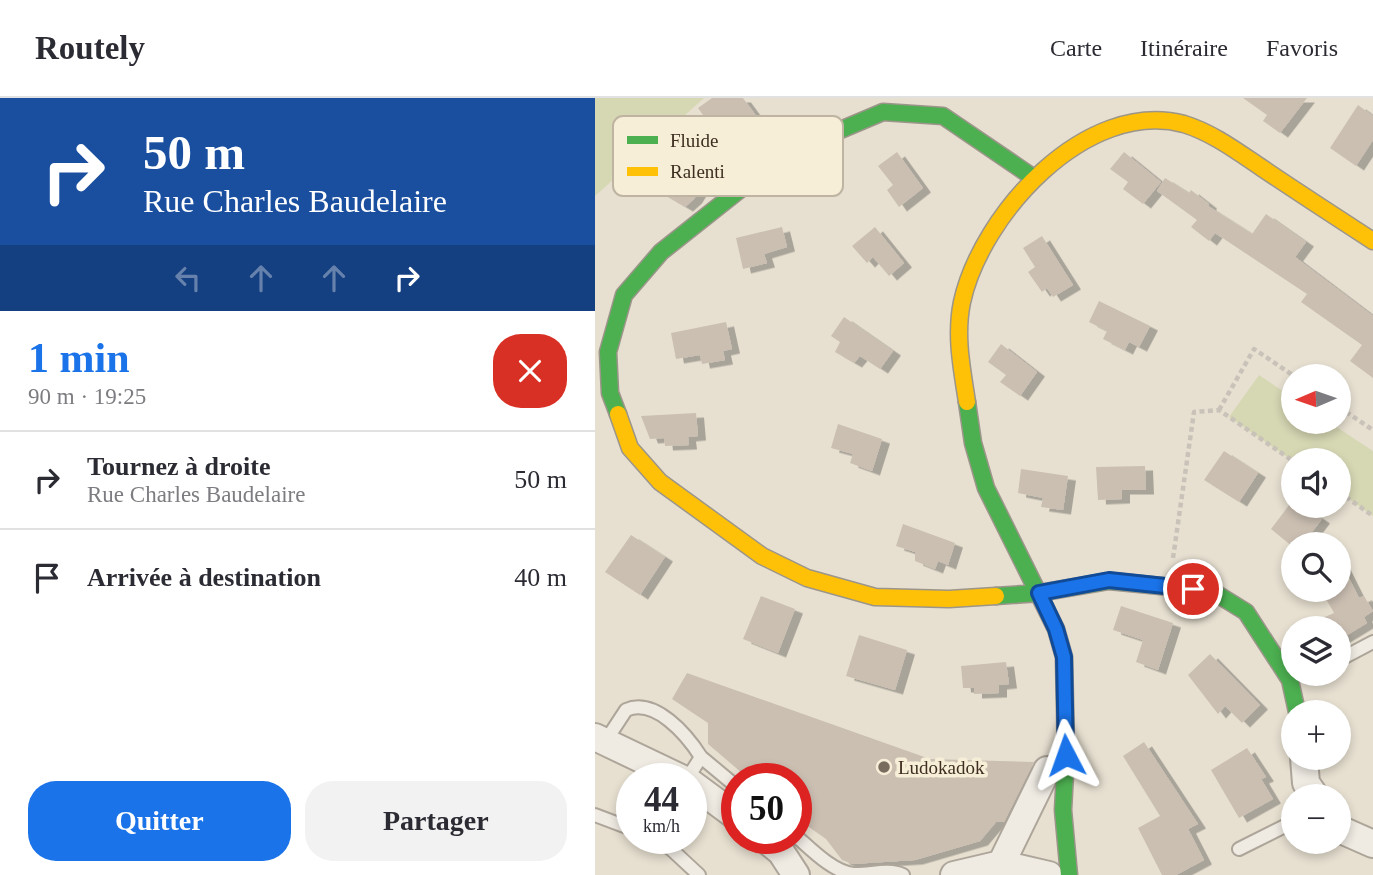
<!DOCTYPE html>
<html lang="fr">
<meta charset="utf-8">
<style>
:root{--surface:#fff;--page:#f2f2f3;--text:#2b2b33;--muted:#7c7c81;--line:#e1e1e2;--accent:#1a73e8}
body{margin:0;font-family:"Times New Roman",serif;background:var(--page);color:var(--text);height:100vh;display:flex;flex-direction:column;font-size:26px;white-space:nowrap}
*{box-sizing:border-box;margin:0}
p{font-size:23px;color:var(--muted)}
.icon{flex:none;width:38px;height:38px;fill:none;stroke:currentColor;stroke-width:2;stroke-linecap:round;stroke-linejoin:round}
.map{position:relative;flex:1;overflow:hidden}
.panel{display:flex;flex-direction:column;background:var(--surface);width:595px}
.panel>*{flex:none}
.top-card{background:#1a4fa0;color:#fff;overflow:hidden}
.needle{width:46px;rotate:268deg}
.fabs{position:absolute;left:686px;top:266px;display:grid;gap:14px}
.fabs a{display:grid;place-items:center;width:70px;height:70px;border-radius:50%;background:var(--surface);box-shadow:0 4px 10px #0003;font-size:35px}
.speed{position:absolute;left:21px;top:665px;display:flex;gap:14px;font-size:35px;font-weight:700;text-align:center}
.speed>*{display:grid;place-content:center;width:91px;height:91px;border-radius:50%;background:var(--surface);box-shadow:0 4px 10px #0003;line-height:1}
.speed small{font-size:18px;font-weight:400}
.speed .limit{border:10px solid #d22;background:#fff;color:#111}
.pin{position:absolute;display:grid;place-items:center;width:60px;height:60px;color:#fff;margin:-30px;border:4px solid #fff;border-radius:50%;box-shadow:0 2px 7px #0007}
.me{position:absolute;width:77px;margin:-38px;rotate:356deg;stroke-linejoin:round;filter:drop-shadow(0 0 5px #0008)}
.turn{display:flex;align-items:center;gap:24px;height:147px;padding:0 28px;font-size:32px}
.turn .icon{width:91px;height:91px;stroke-width:2.5}
.turn b{display:block;font-size:49px;line-height:60px}
.lanes{display:flex;align-items:center;height:66px;padding:0 28px;background:#0003;justify-content:center;gap:35px;direction:ltr}
.lanes .off{opacity:.35}
.round{display:grid;place-items:center;flex:none;width:74px;height:74px;border-radius:28px;background:var(--page)}
.summary{display:flex;align-items:center;justify-content:space-between;height:119px;padding:0 28px}
h1{font-size:42px;font-weight:800;line-height:52px;color:var(--accent)}
.action{display:flex;gap:14px;margin-top:auto;padding:14px 28px}
.action a{flex:1;height:80px;border-radius:28px;background:var(--accent);color:#fff;font-size:28px;font-weight:800;line-height:80px;text-align:center}
.action a+a{background:var(--page);color:var(--text)}
ul{padding:0;list-style:none}
li{display:flex;align-items:center;gap:21px;height:98px;padding:0 28px;border-top:2px solid var(--line)}
li div{flex:1}
li b{display:block;font-size:26px}
li em{font-style:normal}
header{display:flex;align-items:center;gap:42px;box-sizing:border-box;height:98px;padding:0 35px;background:var(--surface);border-bottom:2px solid var(--line)}
header strong{font-size:33px}
nav{display:flex;gap:38px;margin-inline-start:auto;font-size:24px}
main{display:flex;flex:1;min-height:0}
.map>svg:first-child{display:block}
.green{fill:#d6d7b3}
.building{fill:#cbbfb2;filter:url(#shadow)}
.lines{fill:none;stroke-linecap:round;stroke-linejoin:round}
.lane-casing{stroke:#ada599;stroke-width:16}
.street-casing{stroke:#ada599;stroke-width:30}
.fast-casing{stroke:#9c958a;stroke-width:19}
.slow-casing{stroke:#9c958a;stroke-width:19}
.path{stroke:#c8c2b9;stroke-width:4.5;stroke-dasharray:5 3.5;stroke-linecap:butt}
.lane{stroke:#efebe3;stroke-width:12}
.street{stroke:#efebe3;stroke-width:26}
.fast{stroke:#4caf50;stroke-width:16}
.slow{stroke:#ffc107;stroke-width:16}
.route-casing{stroke:#114b97;stroke-width:18}
.route{stroke:#1a73e8;stroke-width:12}
.poi-dot{fill:#786c5e;stroke:#f7eed8;stroke-width:2.5}
.labels{text-anchor:middle;stroke-width:7;stroke-linejoin:round;paint-order:stroke}
.poi-label{font-size:19px;fill:#3d2e20;stroke:#f7eed8;text-anchor:start}
.key{fill:#f7eed8;stroke:#bfb4a1;stroke-width:2}
.key-label{font-size:19px;fill:#3d2e20}
</style>
<header>
<strong>Routely</strong>
<nav><a>Carte</a><a>Itinéraire</a><a>Favoris</a></nav>
</header>
<main>
<section class="panel">
<div class="top-card">
<div class="turn"><svg class="icon" aria-label="right" viewBox="0 0 24 24"><path d="M7 20v-9h11M14 6l5 5-5 5"/></svg><div><b>50 m</b>Rue Charles Baudelaire</div></div>
<div class="lanes"><svg class="icon off" aria-label="left" viewBox="0 0 24 24"><path d="M17 20v-9H6M10 6l-5 5 5 5"/></svg><svg class="icon off" aria-label="ahead" viewBox="0 0 24 24"><path d="M12 20V5M6 11l6-6 6 6"/></svg><svg class="icon off" aria-label="ahead" viewBox="0 0 24 24"><path d="M12 20V5M6 11l6-6 6 6"/></svg><svg class="icon" aria-label="right" viewBox="0 0 24 24"><path d="M7 20v-9h11M14 6l5 5-5 5"/></svg></div>
</div>
<div class="summary"><div><h1>1 min</h1><p>90 m · 19:25</p></div><a class="round" style="background:#d93025;color:#fff"><svg class="icon" aria-label="close" viewBox="0 0 24 24"><path d="M6 6l12 12M18 6L6 18"/></svg></a></div>
<ul>
<li><svg class="icon" aria-label="right" viewBox="0 0 24 24"><path d="M7 20v-9h11M14 6l5 5-5 5"/></svg><div><b>Tournez à droite</b><p>Rue Charles Baudelaire</p></div><em>50 m</em></li>
<li><svg class="icon" aria-label="arrive" viewBox="0 0 24 24"><path d="M6 21V4h12l-3 4 3 4H6"/></svg><div><b>Arrivée à destination</b></div><em>40 m</em></li>
</ul>
<div class="action"><a>Quitter</a><a>Partager</a></div>
</section>
<div class="map">
<svg width="778" height="777" viewBox="0 0 778 777">
<defs>
<filter id="shadow"><feDropShadow dx="8" dy="4.5" stdDeviation="0" flood-color="#0004"/></filter>
</defs>
<rect width="100%" height="100%" fill="#e7e0d1"/>
<path class="green" d="M0,0H109L0,98Z
M664,277L698,300V324H734L778,353V418L744,394V362L698,363L634,319Z"/>
<path class="building" d="M117,0H148L162,19L127,44L103,10Z
M648,0H712L685,35L668,23L672,17Z
M763,7L778,18V42L761,68L735,50Z
M63,40L102,64L96,68L113,78L99,101L90,109L39,79Z
M302,54L328,90L304,109L292,92L298,87L283,68Z
M529,54L566,84L548,106L528,91L533,84L515,71Z
M570,80L594,95L596,92L614,106L613,108L657,136L671,116L711,144L700,159L778,218V280L755,263L767,247L706,204L712,196L620,135L614,143L596,129L602,122L562,93Z
M187,129L192,149L169,156L172,165L148,171L141,140Z
M280,129L309,165L294,178L278,159L272,165L257,148Z
M447,138L478,187L458,199L452,190L447,194L433,174L440,169L428,150Z
M504,203L555,228L544,249L534,244L530,252L508,241L512,233L494,224Z
M249,219L298,253L285,271L265,258L259,265L240,254L245,244L236,238Z
M131,224L137,251L128,253L130,262L107,266L105,257L81,261L76,235Z
M406,246L442,274L425,298L405,284L411,277L393,264Z
M101,315L103,338L93,339L94,347L70,348L69,340L55,341L46,318Z
M243,326L287,341L277,373L255,365L258,356L236,350Z
M629,353L663,375L644,404L609,382Z
M550,368L551,392H527V401L503,402L501,369Z
M426,371L473,378L468,412L446,409L448,400L423,395Z
M698,402V408H708L727,421L708,446L698,449L676,431Z
M308,426L360,445L353,467L343,463L340,471L320,463V454L301,448Z
M36,437L70,459L45,497L10,474Z
M744,460L764,500L769,498L778,513L769,519L772,525L744,542V530H704L739,515L726,492H744Z
M166,498L200,511L183,555L148,541Z
M526,508L578,525L563,572L541,564L548,542L518,532Z
M264,537L312,552L300,592L251,578Z
M615,556L665,607L647,625L630,608L623,616L593,577Z
M411,564L414,586L404,587V595L379,596V590H368L366,568Z
M92,575L335,661L439,664L409,724H401L385,743L320,762L257,766L247,762L231,741L201,720V681H154L113,646V625L77,601Z
M549,644L603,726L593,731L609,762L581,777H567L543,730L565,718L528,658Z
M652,650L671,679L666,681L678,701L644,720L616,672Z"/>
<g class="lines">
<defs>
<path id="lane" d="M744,562L778,544
M10,644L31,612C60,599 92,637 106,659
M92,681L106,659L142,689
M0,717L37,731
M201,738C217,752 237,773 258,776C275,777 292,770 308,777
M58,740L76,751L104,777
M644,751L698,724"/>
<path id="street" d="M0,639L88,681
M709,660L711,685L720,698
M96,685L142,719
M744,731L778,746
M169,740L186,754L201,777
M406,766L452,672
M359,777L406,766L454,777"/>
<path id="fast" d="M372,304L378,345L391,390L461,531L469,559L471,657L468,712L474,777
M23,316L15,295L13,254L29,197L66,154L191,55L288,14L348,18L439,80
M401,498L444,495L514,483L617,493L651,514L695,582L702,614"/>
<path id="slow" d="M372,304C367,271 360,238 367,204C386,117 491,0 589,26C618,35 643,54 667,70C704,95 741,119 778,143
M23,316L35,350L65,384L167,458L212,480L280,499L354,501L401,498"/>
</defs>
<use href="#lane" class="lane-casing"/>
<use href="#street" class="street-casing"/>
<use href="#fast" class="fast-casing"/>
<use href="#slow" class="slow-casing"/>
<path class="path" d="M744,309L778,332
M624,312L659,251L699,278
M744,394L778,418
M578,460L599,314L624,312L698,363"/>
<use href="#lane" class="lane"/>
<use href="#street" class="street"/>
<use href="#fast" class="fast"/>
<use href="#slow" class="slow"/>
</g>
<g class="lines">
<defs>
<path id="route" d="M471,657L469,559L461,531L444,495L514,482L598,491"/>
</defs>
<use href="#route" class="route-casing"/>
<use href="#route" class="route"/>
</g>
<circle class="poi-dot" cx="289" cy="669" r="7"/>
<g class="labels">
<g class="poi-label">
<text x="303" y="676">Ludokadok</text>
</g>
</g>
<rect x="18" y="18" width="230" height="80" rx="10" class="key"/>
<rect x="32" y="38" width="31" height="8" fill="#4caf50"/>
<rect x="32" y="69" width="31" height="9" fill="#ffc107"/>
<g class="key-label">
<text x="75" y="49">Fluide</text>
<text x="75" y="80">Ralenti</text>
</g>
</svg>
<div class="fabs">
<a><svg class="needle" viewBox="-14 -14 28 28"><path d="M0-13l5 13h-10z" fill="#e53935"/><path d="M0 13l5-13h-10z" fill="#7c7c81"/></svg></a>
<a><svg class="icon" aria-label="sound" viewBox="0 0 24 24"><path d="M4 9h4l5-4v14l-5-4H4zM17 9q2 3 0 6"/></svg></a>
<a><svg class="icon" aria-label="search" viewBox="0 0 24 24"><circle cx="10" cy="10" r="6"/><path d="M15 15l6 6"/></svg></a>
<a><svg class="icon" aria-label="layers" viewBox="0 0 24 24"><path d="M12 4l9 5-9 5-9-5zM3 14l9 5 9-5"/></svg></a>
<a>+</a>
<a>−</a>
</div>
<div class="speed"><div>44<small>km/h</small></div><div class="limit">50</div></div>
<div class="pin" style="left:598px;top:491px;background:#d93025"><svg class="icon" aria-label="arrive" viewBox="0 0 24 24"><path d="M6 21V4h12l-3 4 3 4H6"/></svg></div>
<svg class="me" style="left:471px;top:657px" viewBox="-20 -20 40 40"><path d="M0-17L14 15 0 8-14 15z" fill="#1a73e8" stroke="#fff" stroke-width="4"/></svg>
</div>
</main>
